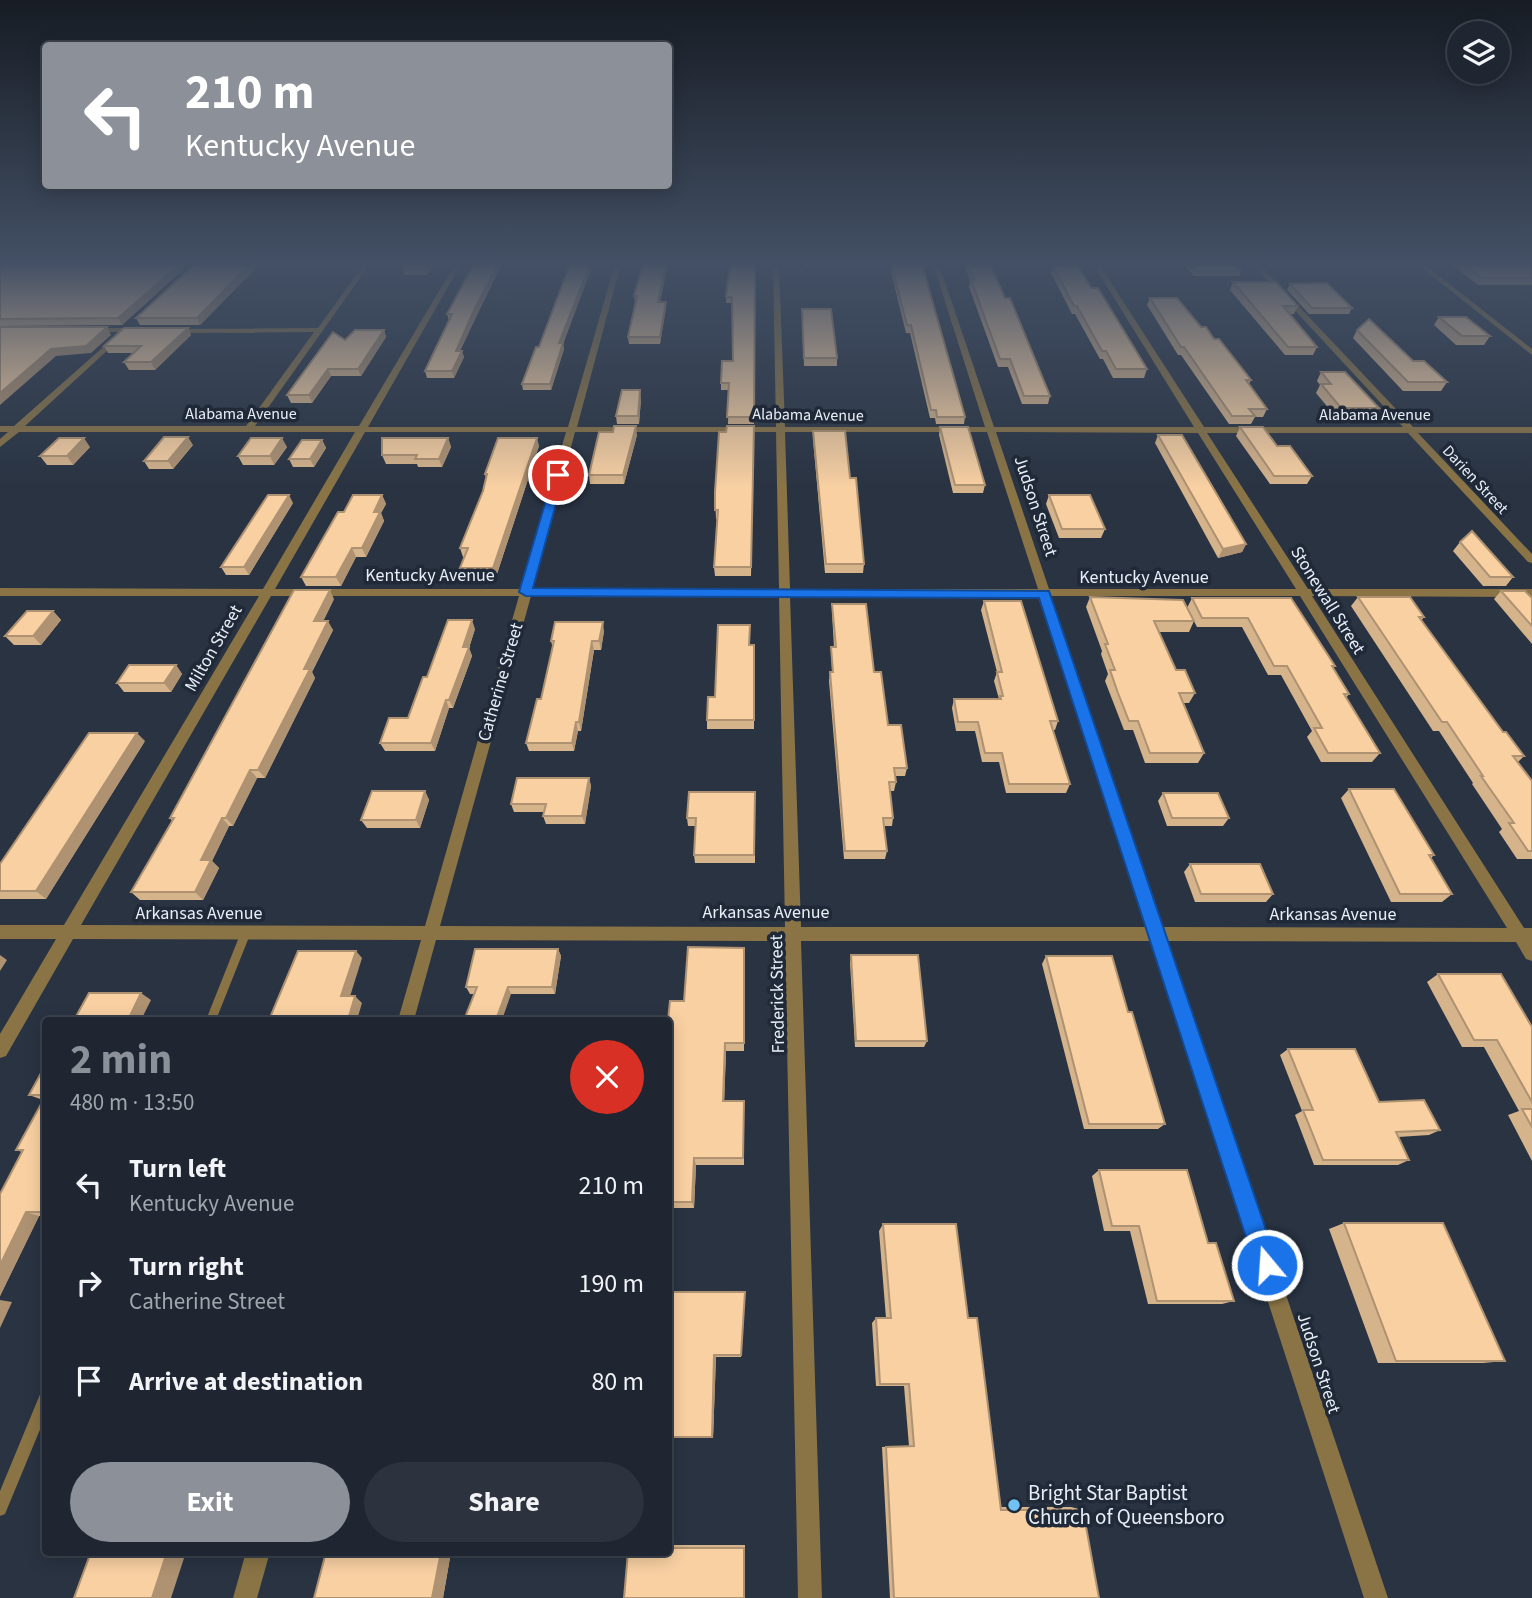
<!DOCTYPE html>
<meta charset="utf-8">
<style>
:root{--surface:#1f2632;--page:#2c323e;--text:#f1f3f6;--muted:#a1a5ac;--line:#3c434d;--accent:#8c9099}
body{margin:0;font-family:"Source Sans 3",sans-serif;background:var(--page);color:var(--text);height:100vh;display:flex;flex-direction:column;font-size:26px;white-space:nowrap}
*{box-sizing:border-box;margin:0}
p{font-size:23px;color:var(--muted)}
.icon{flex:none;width:38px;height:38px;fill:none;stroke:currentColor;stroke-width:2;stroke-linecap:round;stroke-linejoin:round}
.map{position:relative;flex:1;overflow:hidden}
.details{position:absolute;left:42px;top:1017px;width:630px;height:539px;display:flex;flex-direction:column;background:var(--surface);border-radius:7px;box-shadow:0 4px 18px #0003,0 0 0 2px var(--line)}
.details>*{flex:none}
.top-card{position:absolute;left:42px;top:42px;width:630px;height:147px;border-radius:7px;box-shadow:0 4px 18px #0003,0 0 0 2px var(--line);background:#8c9099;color:#fff;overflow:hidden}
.tools{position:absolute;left:1447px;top:21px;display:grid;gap:14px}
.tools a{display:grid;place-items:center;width:63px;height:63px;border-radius:50%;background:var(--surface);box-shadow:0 4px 18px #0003,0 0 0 2px var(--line);font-size:35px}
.pin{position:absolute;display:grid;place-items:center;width:60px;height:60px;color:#fff;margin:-30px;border:4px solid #fff;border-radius:50%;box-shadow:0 2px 7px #0007}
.me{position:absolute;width:77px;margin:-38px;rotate:342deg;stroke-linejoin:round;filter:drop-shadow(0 0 5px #0008)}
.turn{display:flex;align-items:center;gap:24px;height:147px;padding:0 28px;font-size:32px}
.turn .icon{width:91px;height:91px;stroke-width:2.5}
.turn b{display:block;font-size:49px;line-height:60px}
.round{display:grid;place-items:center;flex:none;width:74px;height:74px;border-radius:37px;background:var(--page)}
.head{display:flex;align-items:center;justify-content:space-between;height:119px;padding:0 28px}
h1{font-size:42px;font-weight:700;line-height:52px;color:var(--accent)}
.cta{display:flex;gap:14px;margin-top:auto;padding:14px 28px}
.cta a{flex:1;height:80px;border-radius:42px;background:var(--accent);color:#fff;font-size:28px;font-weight:700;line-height:80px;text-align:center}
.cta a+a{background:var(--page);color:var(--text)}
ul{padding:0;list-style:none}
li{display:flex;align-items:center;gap:21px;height:98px;padding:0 28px}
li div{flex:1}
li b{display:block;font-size:26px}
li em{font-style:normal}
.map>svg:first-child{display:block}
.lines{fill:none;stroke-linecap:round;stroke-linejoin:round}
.lane{fill:#8a7446;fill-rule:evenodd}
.street{fill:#8a7446;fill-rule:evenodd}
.wall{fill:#d5b38b}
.shaded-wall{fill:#ae9271}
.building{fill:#f8d0a2;stroke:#ae9271;stroke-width:2}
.route{fill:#1a73e8;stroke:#114b97;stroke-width:2}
.poi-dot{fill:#72c1f5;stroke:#202938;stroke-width:2.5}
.labels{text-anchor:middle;stroke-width:7;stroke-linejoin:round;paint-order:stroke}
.far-street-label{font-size:16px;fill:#e7eef8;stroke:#202938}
.street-label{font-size:18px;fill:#e7eef8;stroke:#202938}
.near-poi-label{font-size:21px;fill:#e7eef8;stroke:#202938;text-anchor:start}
</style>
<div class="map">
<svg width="1532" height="1598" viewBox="0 0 1532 1598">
<rect width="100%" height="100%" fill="#293342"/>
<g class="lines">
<path class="lane" d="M246,928L249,929L251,932L216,1020H206L241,932L243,929Z
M46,1390V1415L5,1514L0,1516V1491L41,1392Z"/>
<path class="street" d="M364,264H370L255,426H359L455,264H461L368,427H568L615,264H621L577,427H776L773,264H779L785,427H985L933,264H939L994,427H1194L1093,264H1099L1204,427H1403L1252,264H1259L1413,427H1532V433H1418L1532,554V563L1528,562L1408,433H1207L1308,589H1532V597L1312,596L1524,928H1532V961L1526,959L1516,942L1167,941L1388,1598H1364L1151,941H801L822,1598H798L785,941L436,940L414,1020H398L421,940L73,939L6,1056L0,1058V1034L56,939H0V925H64L259,596H0V588L263,589L355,432H19L0,447V439L8,432H0V426H14L118,334L122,336L121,338L25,426H246L314,332L171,333L167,331L168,329L318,328ZM365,432H566L521,589H275ZM575,432H776L779,589H533ZM785,432H987L1038,589H790ZM996,432L1198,433L1296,589H1049ZM271,596H519L425,926L81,925ZM531,596H779L785,927L440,926ZM790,596H1040L1147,927H801ZM1051,596H1300L1507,928L1163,927Z
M1417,264H1424L1532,349V355Z
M88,328H140L144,330L140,332H88Z
M246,1552H270L257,1598H233Z"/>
</g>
<path class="wall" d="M0,264L186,267L122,325L0,326Z
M405,264H434L427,275H404L402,269Z
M474,264H502L477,315L460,351L464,357L454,378H427L425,371L449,321L447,314Z
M643,264H668L660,302L666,308L660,344H629L628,337L635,302L634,296Z
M755,264L754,424H728L729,390H721V383L733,361L732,303H726V297Z
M805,264H824V266H805Z
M889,264H922L965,417L964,424H936L935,418H930L910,333H906Z
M967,264H990L1050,396L1048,404H1022L1008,367H998L969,287L970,281L966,269Z
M1184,264H1234L1241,271L1239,276H1194Z
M1451,264H1532V285H1478Z
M1053,266L1091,288L1147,369L1144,378H1113L1103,359H1100L1075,314H1072L1051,273Z
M256,268L200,325H140L136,318Z
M591,269L563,344L564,349L551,390H523L522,384Z
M1233,282L1298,306L1294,314H1289L1317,347L1313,355H1285L1230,290Z
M1290,284L1352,308L1349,314H1309L1287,290Z
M1150,298L1201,327L1214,339L1251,380L1249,384L1267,409L1263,417H1255L1251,424H1229L1181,355H1178L1147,305Z
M802,309L837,358V366H804Z
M1439,317L1490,336L1484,345H1456L1434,325Z
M188,328L191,335L155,370H129L124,362L134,353H108L104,346Z
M384,330L386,337L361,376H331L312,403H291L287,395L345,340Z
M1357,330L1413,361L1447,382L1441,391H1403L1353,338Z
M1321,372L1379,408L1374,417H1336L1316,393L1320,385L1317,381Z
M641,399L639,424H617L616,416Z
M754,426L751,576H715L714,567L717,519H716L715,492L726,432Z
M940,427L985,485L983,493H953L939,435Z
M1240,427L1277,446L1312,476L1307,484H1270L1236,436Z
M813,431L850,478L864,564L863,573H825L813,439Z
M637,435L624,484H590L589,475Z
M1158,435L1246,544L1242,552L1218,558L1155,443Z
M448,438L451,447L442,467H418L417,464H386L382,455Z
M322,440L326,448L314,467H293L289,459Z
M193,445L173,469H149L144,461Z
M539,446L496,577H464L460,568L465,557H463L460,548L483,491L486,478L485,474Z
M90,447L73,465H47L40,456Z
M287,447L274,465H243L238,456Z
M382,495L386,504L381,513L384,521L366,557H356L341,586H306L301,577L344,512Z
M1049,495L1105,529L1101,538H1059L1046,504Z
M293,503L249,575H226L221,567Z
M1460,542L1513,577L1506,586H1483L1453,551Z
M1501,591L1532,598V644L1494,599Z
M1090,597L1194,621L1189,632H1158L1176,670L1195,693L1189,703H1183L1204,753L1198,763H1145L1133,730H1124L1105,681L1108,674L1101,654L1102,651L1086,607Z
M1358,597L1424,617L1421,621L1503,732L1524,756L1518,762L1532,781V859H1517L1499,832L1502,829L1472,784L1473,783L1439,731H1433L1351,606Z
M1192,598H1291L1335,666L1333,668L1349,694L1346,698L1380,753L1372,762H1321L1307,737L1312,731L1281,675H1268L1242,627H1197L1187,608Z
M334,599L323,621L333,630L312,672L315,678L265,778H257L233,826H229L212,861L219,868L203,900H140L131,892L172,821L170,818Z
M984,601L1058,721L1055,730H1053L1070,784L1066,793H1006L999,762H982L975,731H956L952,708L954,699H999L994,681L997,672L981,610Z
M832,604L874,672L888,725L907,768L905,776H895L896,782L894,791H890L893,818L892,826H884L887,851L885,859H844L829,681L830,672H832L831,647H834L832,613Z
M53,611L61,620L41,645H14L5,636Z
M475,629L469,648L472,656L453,708H449L435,751H385L380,743L408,718L427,677Z
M604,631L601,650H594L581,731H578L574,751H529L526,743L541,699L553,649L551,641Z
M750,645H754V729H707V720L715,697Z
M176,665L182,674L171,692H124L117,683Z
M145,741L46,899H0V864Z
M589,778L591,786L585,824H546L543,816L544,812H514L511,804Z
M1349,789L1434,855L1431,858L1452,894L1442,902H1391L1341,798Z
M425,791L429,800L420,828H367L361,820Z
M755,792V863H695L694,855L696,826H688L687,818Z
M1163,793L1229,818L1223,826H1167L1158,801Z
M1190,864L1273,894L1266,902H1195L1184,872Z
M558,949L561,956L555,994H470L466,987Z
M851,955L927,1041L924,1047H855L850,963Z
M1046,956L1165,1124L1158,1129H1084L1042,964Z
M744,957V1051H726L724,1101H744V1165H696L694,1208H668V1020L684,1001Z
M1438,974L1532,1027V1161L1508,1115L1519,1111L1484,1047H1462L1427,982Z
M1288,1049L1379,1102L1440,1130L1429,1135L1398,1137L1409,1160L1398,1165H1314L1295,1115L1302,1111L1280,1055Z
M46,1064V1216H39L0,1296V1194L22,1152L16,1150L43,1100L29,1095Z
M1099,1170L1234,1301L1222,1304H1148L1130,1231H1104L1092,1176Z
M1344,1223L1505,1361L1483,1363H1378L1329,1229Z
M883,1224L968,1318L1001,1507H1071L1083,1510L1099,1598H890L882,1447L909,1446L904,1386H876L872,1323L876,1318H886L879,1231Z
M745,1292L741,1357H716L713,1438H668Z
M668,1545H745L744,1598L668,1552Z
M338,1552H451L443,1598H314L325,1556Z"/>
<path class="shaded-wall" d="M180,264H184L186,267L122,325L118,318Z
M250,264H254L256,268L200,325L197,318Z
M428,264H434L427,275L425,269Z
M498,264H502L477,315L457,357L456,351L475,308Z
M590,264L591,269L563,344L564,349L551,390L550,384L559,343Z
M666,264H668L659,308L658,302Z
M666,302V308L660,344V337Z
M107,327L111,335L91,353L56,356L0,405V393L51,349Z
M188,328L191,335L155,370L151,362Z
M384,330L386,337L361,376L358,369Z
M462,351L464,357L454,378L452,371Z
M328,369L331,376L312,403L309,395Z
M640,390L641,399L639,424L638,416Z
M636,426L637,435L624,484L623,475Z
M188,437L193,445L173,469L168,461Z
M84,438L90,447L73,465L67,456Z
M282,438L287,447L274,465L270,456Z
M448,438L451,447L442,467L439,459Z
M537,438L539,446L496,577L493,568Z
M322,440L326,448L314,467L310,459Z
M289,495L293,503L249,575L244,567Z
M382,495L386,504L381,513L384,521L366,557L362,548L374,512Z
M1246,544L1242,552L1218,558L1223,549Z
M352,548L356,557L341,586L336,577Z
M330,590L334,599L319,630L314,621Z
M53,611L61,620L41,645L33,636Z
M472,620L475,629L469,648L472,656L453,708L449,700L463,647Z
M328,621L333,630L312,672L315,678L265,778L258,770L304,669Z
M603,622L604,631L601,650L599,641Z
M592,641L594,650L581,731L579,722Z
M176,665L182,674L171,692L164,683Z
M446,700L449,708L435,751L431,743Z
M576,722L578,731L574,751L572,743Z
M137,733L145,741L46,899L36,891Z
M250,770L257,778L233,826L226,818Z
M589,778L591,786L585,824L582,816Z
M425,791L429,800L420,828L416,820Z
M222,818L229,826L212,861L219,868L203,900L195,892L201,860Z
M558,949L561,956L555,994L552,987Z
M356,951L362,958L348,1003L341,996Z
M0,955L7,960L0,971Z
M508,987L511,994L502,1020H496Z
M141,993L151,1000L141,1020H128Z
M355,996L362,1003L357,1020H348Z
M725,1043L726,1051L724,1109L723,1101Z
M694,1158L696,1165L694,1208L692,1202Z
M26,1212L39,1216L0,1296V1265Z
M0,1300L12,1302L0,1328Z
M714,1355L716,1357L713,1438L712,1437Z
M167,1552H186L171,1598H152Z
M441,1552H451L443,1598H432Z"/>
<path class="building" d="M0,264H180L118,318L0,319Z
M195,264H250L197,318H136Z
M405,264H428L425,269H402Z
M474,264H498L475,308L456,351H462L452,371H425L452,314H447Z
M570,264H590L559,343H563L550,384H522L536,347H539Z
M643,264H666L658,302H666L660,337H628L637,296H634Z
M730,264H755L754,417H727L729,383H721L722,361H733L732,297H726Z
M891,264H922L965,417H937L936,410H931L911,325H907Z
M968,264H990L1005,298H1010L1050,396H1024L1010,359H1000L971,280H974Z
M1189,264H1234L1241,271H1196Z
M1464,264H1532V278H1482Z
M1053,266H1078L1091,288H1098L1147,369H1116L1106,351H1102L1077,306H1074Z
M1233,282H1276L1298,306H1283L1317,347H1288Z
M1327,283L1352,308H1312L1290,284Z
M1150,298H1177L1201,327H1206L1214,339H1219L1251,380H1246L1267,409H1249L1255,416H1232L1184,347H1181Z
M802,309H831L837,358H804Z
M1439,317H1466L1490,336H1462Z
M1369,319L1413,361H1424L1447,382H1408L1357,330Z
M0,327H107L86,346L51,349L0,393Z
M124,328H188L151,362H124L141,346H104Z
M355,330H384L358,369H328L309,395H287L333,332L345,340Z
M1321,372H1345L1379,408H1341L1321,384H1331Z
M622,390H640L638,416H616Z
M614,426H636L623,475H589L599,432H613Z
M727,426H754L751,567H714L718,510H715V492L719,432H726Z
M940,427H968L985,485H955Z
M1240,427H1263L1277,446H1290L1312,476H1274Z
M813,431H845L850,478H856L864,564H826Z
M1158,435H1182L1246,544L1223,549Z
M164,437H188L168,461H144Z
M59,438H84L67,456H40Z
M251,438H282L270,456H238Z
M382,438H448L439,459H415L417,455H382Z
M498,438H537L493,568H460L468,548H460L483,491L487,474H485Z
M302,440H322L310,459H289Z
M268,495H289L244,567H221Z
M353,495H382L374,512H380L362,548H352L336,577H301L338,512H344Z
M1049,495H1090L1105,529H1062Z
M1472,531L1513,577H1490L1460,542Z
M294,590H330L314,621H328L304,669H310L258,770H250L226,818H222L201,860H211L195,892H131L174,818H170Z
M1501,591H1525L1532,598V626Z
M1090,597L1183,600L1194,621H1154L1176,670H1185L1195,693H1179L1204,753H1150L1138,721H1129L1118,693L1110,670H1115L1105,644H1108Z
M1358,597H1410L1424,617H1419L1503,732H1506L1524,756H1513L1532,781V851H1528L1509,823H1514L1481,776H1483L1447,722H1442Z
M1192,598H1291L1335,666H1332L1349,694H1344L1380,753H1328L1314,728H1322L1287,666H1274L1248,618H1202Z
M984,601H1021L1058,721H1050L1070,784H1009L1002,753H985L978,722H958L954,699H1001L1000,696H1003L997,672H1002Z
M832,604H866L874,672H881L888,725H901L907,768H894L896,782H889L893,818H883L887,851H845L830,672H833L831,647H836Z
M27,611H53L33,636H5Z
M448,620H472L463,647H469L449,700H446L431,743H380L389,718H408L423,677H427Z
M555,622H603L599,641H592L579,722H576L572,743H526L537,699H541L554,641H551Z
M718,625H750L749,645H754V720H707L708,697H715Z
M129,665H176L164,683H117Z
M89,733H137L36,891H0V864Z
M517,778H589L582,816H543L546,804H511Z
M1349,789H1394L1434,855H1429L1452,894H1400Z
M372,791H425L416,820H361Z
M689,792H755L754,855H694L696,818H687Z
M1163,793H1218L1229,818H1172Z
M1190,864H1260L1273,894H1201Z
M688,947L744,948V1043H725L723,1101H744L743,1158H694L692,1202H668V1020L670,1001H684Z
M475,949H558L552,987H508L496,1020H464L477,987H466Z
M298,951H356L341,996H355L348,1020H269Z
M851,955H918L927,1041H856Z
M1046,956H1112L1128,1012H1132L1165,1124H1089Z
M1438,974H1501L1532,1027V1102L1497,1040H1474Z
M89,993H141L128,1020H74Z
M1288,1049H1355L1379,1102L1424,1100L1440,1130L1396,1132L1409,1160H1323L1303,1110H1313Z
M46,1064V1095H29Z
M46,1095V1212H26L0,1265V1194L23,1150H16Z
M1522,1109H1532V1127Z
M1099,1170H1187L1208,1243H1216L1234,1301H1157L1139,1226H1112Z
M1344,1223H1443L1505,1361H1396Z
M883,1224H956L968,1318H977L1001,1510H1083L1099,1598H894L886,1447L914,1446L909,1384H880L876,1318H891Z
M668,1292H745L741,1355H714L712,1437H668Z
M668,1548H744V1598H624L628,1552H668Z
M91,1552H167L152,1598H74Z
M358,1552H441L432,1598H314L325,1556H357Z"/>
<linearGradient id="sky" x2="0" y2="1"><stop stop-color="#171c24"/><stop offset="0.54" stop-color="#435065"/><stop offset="1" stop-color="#435065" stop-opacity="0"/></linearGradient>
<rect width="1532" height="487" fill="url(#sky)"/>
<path class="route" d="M554,473L564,475L533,588L1049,591L1278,1265L1275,1274L1267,1277L1259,1274L1255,1265L1039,598L526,596L519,592Z"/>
<circle class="poi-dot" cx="1014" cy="1505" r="7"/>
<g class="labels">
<g class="far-street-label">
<text x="241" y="419">Alabama Avenue</text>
<text transform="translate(808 414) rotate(1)" y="6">Alabama Avenue</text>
<text x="1375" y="420">Alabama Avenue</text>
<text transform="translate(1476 479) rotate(47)" y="6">Darien Street</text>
</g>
<g class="street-label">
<text transform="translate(1036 506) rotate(72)" y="6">Judson Street</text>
<text x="430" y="581">Kentucky Avenue</text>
<text x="1144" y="583">Kentucky Avenue</text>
<text transform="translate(1328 600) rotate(58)" y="6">Stonewall Street</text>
<text transform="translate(213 648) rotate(-60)" y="6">Milton Street</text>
<text transform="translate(500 682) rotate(-74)" y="6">Catherine Street</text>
<text x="766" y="918">Arkansas Avenue</text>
<text x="199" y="919">Arkansas Avenue</text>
<text x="1333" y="920">Arkansas Avenue</text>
<text transform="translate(777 994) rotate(-91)" y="6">Frederick Street</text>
<text transform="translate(1319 1363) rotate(72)" y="6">Judson Street</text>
</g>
<g class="near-poi-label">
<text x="1028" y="1500">Bright Star Baptist<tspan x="1028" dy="24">Church of Queensboro</tspan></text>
</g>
</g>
</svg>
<div class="tools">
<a><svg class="icon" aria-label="layers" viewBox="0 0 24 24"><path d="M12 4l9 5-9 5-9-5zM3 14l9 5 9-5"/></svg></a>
</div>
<div class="pin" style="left:558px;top:475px;background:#d93025"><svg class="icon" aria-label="arrive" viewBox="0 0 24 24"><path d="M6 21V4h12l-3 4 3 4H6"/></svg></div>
<svg class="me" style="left:1267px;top:1265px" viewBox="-20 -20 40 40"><circle r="17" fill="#1a73e8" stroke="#fff" stroke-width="3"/><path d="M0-11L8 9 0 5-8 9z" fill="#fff"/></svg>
<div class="top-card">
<div class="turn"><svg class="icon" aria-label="left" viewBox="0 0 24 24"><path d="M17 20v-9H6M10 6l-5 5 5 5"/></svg><div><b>210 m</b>Kentucky Avenue</div></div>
</div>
<section class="details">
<div class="head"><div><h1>2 min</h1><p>480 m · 13:50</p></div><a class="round" style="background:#d93025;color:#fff"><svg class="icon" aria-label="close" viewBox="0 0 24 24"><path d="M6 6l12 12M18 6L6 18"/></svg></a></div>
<ul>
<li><svg class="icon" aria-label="left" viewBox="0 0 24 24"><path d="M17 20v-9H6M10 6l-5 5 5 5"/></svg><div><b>Turn left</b><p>Kentucky Avenue</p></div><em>210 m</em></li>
<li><svg class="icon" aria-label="right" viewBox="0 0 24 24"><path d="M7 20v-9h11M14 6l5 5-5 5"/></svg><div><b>Turn right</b><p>Catherine Street</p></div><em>190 m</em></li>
<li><svg class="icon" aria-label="arrive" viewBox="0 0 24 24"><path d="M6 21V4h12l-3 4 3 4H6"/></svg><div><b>Arrive at destination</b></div><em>80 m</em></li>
</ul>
<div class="cta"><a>Exit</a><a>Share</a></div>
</section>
</div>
